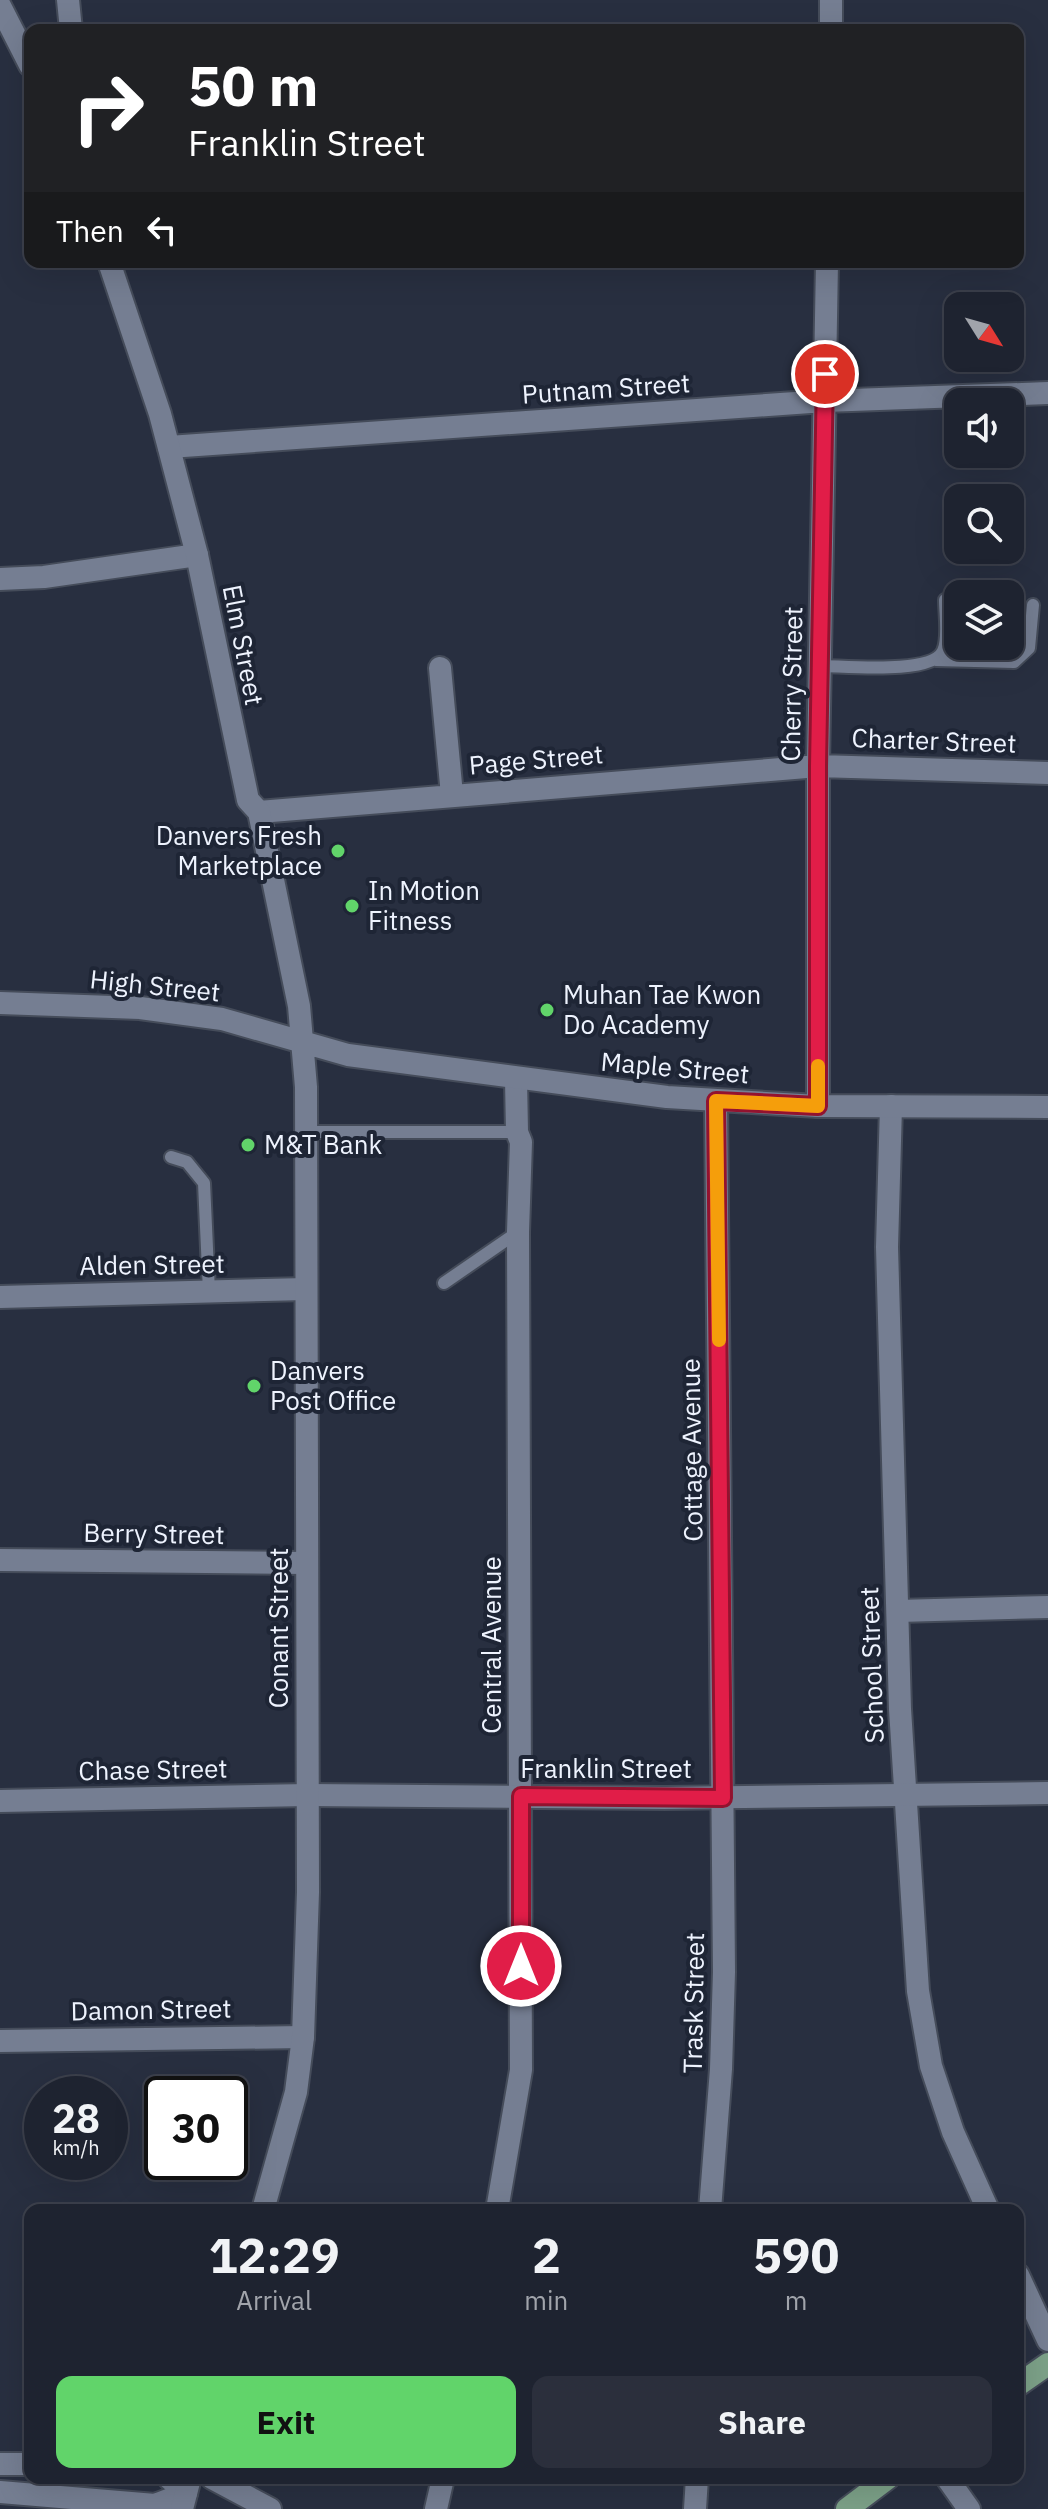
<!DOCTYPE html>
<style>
:root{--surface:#1e2330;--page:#2b2f3c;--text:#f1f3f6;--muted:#a1a4ab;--line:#3c404c;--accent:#61d46a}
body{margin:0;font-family:"IBM Plex Sans",sans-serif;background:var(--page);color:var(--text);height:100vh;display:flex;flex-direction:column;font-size:30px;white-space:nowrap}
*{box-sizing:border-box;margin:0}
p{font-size:26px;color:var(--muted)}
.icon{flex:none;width:44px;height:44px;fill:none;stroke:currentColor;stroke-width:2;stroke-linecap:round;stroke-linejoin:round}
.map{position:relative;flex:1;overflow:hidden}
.panel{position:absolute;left:24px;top:2204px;width:1000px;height:280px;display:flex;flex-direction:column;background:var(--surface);border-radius:16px;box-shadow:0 8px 32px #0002,0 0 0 2px var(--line)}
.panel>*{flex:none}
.banner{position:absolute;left:24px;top:24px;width:1000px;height:244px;border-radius:16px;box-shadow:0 8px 32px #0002,0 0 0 2px var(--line);background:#202124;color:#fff;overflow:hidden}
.needle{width:52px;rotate:127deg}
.fabs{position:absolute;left:944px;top:292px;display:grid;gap:16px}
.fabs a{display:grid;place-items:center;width:80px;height:80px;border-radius:16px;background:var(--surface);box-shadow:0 8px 32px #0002,0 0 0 2px var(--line);font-size:40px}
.speed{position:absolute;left:24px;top:2076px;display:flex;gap:16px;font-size:40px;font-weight:700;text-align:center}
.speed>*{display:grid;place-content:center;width:104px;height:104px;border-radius:50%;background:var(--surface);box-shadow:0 8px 32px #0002,0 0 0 2px var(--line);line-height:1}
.speed small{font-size:20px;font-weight:400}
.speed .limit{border:4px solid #111;border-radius:12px;background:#fff;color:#111}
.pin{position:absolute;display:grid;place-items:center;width:68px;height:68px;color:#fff;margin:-34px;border:4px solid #fff;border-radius:50%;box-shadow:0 2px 8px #0007}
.me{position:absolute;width:88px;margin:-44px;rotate:0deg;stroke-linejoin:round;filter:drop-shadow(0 0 6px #0008)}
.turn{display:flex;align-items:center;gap:28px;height:168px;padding:0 32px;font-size:36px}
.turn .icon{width:104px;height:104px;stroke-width:2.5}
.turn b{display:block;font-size:56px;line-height:68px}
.then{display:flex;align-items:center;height:76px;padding:0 32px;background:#0003;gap:16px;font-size:30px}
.eta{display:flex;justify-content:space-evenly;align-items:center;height:136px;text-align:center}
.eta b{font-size:48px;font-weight:700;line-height:56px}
.primary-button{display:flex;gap:16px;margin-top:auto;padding:16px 32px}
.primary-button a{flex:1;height:92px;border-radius:16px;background:var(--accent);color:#111;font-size:32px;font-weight:700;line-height:92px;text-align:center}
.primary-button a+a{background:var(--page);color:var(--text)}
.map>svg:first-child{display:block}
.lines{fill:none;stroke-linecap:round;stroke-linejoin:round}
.service-casing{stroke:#454c5a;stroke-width:16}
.minor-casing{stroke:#454c5a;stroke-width:26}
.tertiary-casing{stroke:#454c5a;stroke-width:26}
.secondary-casing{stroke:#454c5a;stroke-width:26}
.primary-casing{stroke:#454c5a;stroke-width:26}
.service{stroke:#757e92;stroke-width:12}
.minor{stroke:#757e92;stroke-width:22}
.tertiary{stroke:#757e92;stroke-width:22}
.secondary{stroke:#757e92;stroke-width:22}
.primary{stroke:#7ca188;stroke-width:22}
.route-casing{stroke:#92132f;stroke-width:20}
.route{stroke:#e11d48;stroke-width:14}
.slow{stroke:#f59e0b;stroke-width:14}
.poi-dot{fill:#61d46a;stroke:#1e2535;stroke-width:3}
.labels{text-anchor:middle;stroke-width:8;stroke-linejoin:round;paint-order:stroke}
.street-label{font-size:26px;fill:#eef3fe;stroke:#1e2535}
.poi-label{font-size:26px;fill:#eef3fe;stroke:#1e2535;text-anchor:start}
</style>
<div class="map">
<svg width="1048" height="2509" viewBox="0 0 1048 2509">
<rect width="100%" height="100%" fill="#282f40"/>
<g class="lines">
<defs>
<path id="service" d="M936,660L1014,662L1029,648L1033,605
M820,666C845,666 932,675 943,651C949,639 945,614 945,600
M305,1132H517
M171,1157L187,1162L204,1183L209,1292
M444,1283L518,1232"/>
<path id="minor" d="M831,0V30
M0,6L30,65
M169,447L824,401L1048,393
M0,579L44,577L197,555
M440,668L452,795
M259,812L818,766L1048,773
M818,1106V766L827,262
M891,1106L887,1247L900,1709L918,1991L931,2066L953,2132L988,2210
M0,1297L306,1289
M0,1560L307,1563
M898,1611L1048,1607
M0,1801L308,1795
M0,2041L303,2037
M497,2210L521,2070L518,1232L521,1142L517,1132L516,1079
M710,2210L721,2069L724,1972L716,1101
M1018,2275L1048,2340
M0,2464H30
M212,2478L270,2509
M947,2478L969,2509
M0,2492L155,2505L186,2493L169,2478
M436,2509L443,2478
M695,2509L697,2478"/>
<path id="tertiary" d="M308,1795L665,1798L1048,1793"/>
<path id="secondary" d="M68,0L71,30
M109,262L160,414L197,555L248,800L259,812L299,1006L306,1087L308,1892L303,2037L296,2092L263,2210
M0,1003L140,1008L222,1019L348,1055L667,1097L818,1106L1048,1107
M182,2509L190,2478"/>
<path id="primary" d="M1018,2385L1048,2364
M847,2509L888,2478"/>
</defs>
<use href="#service" class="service-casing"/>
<use href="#minor" class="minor-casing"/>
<use href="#tertiary" class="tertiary-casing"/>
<use href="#secondary" class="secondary-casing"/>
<use href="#primary" class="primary-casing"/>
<use href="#service" class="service"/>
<use href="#minor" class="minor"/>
<use href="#tertiary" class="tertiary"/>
<use href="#secondary" class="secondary"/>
<use href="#primary" class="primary"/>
</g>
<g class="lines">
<defs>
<path id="route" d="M521,1966V1796L723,1798L716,1101L818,1106V766L825,374"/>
</defs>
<use href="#route" class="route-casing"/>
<use href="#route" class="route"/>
<path class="slow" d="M719,1340L716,1101L818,1106V1066"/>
</g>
<g class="poi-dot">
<circle cx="338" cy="851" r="8"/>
<circle cx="352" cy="906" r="8"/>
<circle cx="547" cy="1010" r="8"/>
<circle cx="248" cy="1145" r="8"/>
<circle cx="254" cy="1386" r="8"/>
</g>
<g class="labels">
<g class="street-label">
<text transform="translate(606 389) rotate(-4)" y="9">Putnam Street</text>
<text transform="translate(243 645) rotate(79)" y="9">Elm Street</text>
<text transform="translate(792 684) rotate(-89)" y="9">Cherry Street</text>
<text transform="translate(934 741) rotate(2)" y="9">Charter Street</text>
<text transform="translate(536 760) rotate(-5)" y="9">Page Street</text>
<text transform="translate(155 986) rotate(6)" y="9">High Street</text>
<text transform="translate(675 1068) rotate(5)" y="9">Maple Street</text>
<text transform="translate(152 1265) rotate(-1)" y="9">Alden Street</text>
<text transform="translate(692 1450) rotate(-91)" y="9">Cottage Avenue</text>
<text transform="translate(154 1534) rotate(1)" y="9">Berry Street</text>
<text transform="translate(279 1628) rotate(-90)" y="9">Conant Street</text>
<text transform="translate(492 1645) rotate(-90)" y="9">Central Avenue</text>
<text transform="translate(872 1665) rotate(-92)" y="9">School Street</text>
<text x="606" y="1778">Franklin Street</text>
<text transform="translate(153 1770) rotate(-1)" y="9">Chase Street</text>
<text transform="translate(694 2003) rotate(-89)" y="9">Trask Street</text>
<text transform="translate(151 2010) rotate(-1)" y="9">Damon Street</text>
</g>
<g class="poi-label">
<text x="322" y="845" text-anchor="end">Danvers Fresh<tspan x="322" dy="30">Marketplace</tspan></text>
<text x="368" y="900">In Motion<tspan x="368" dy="30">Fitness</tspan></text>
<text x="563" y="1004">Muhan Tae Kwon<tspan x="563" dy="30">Do Academy</tspan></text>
<text x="264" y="1154">M&amp;T Bank</text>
<text x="270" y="1380">Danvers<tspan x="270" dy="30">Post Office</tspan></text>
</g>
</g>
</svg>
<div class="fabs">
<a><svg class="needle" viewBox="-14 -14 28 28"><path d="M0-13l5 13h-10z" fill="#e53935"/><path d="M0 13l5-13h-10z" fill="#a1a4ab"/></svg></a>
<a><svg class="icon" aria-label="sound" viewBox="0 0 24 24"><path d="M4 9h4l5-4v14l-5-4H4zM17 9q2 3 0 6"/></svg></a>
<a><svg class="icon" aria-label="search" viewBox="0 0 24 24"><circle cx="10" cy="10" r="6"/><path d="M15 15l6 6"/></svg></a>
<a><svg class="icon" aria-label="layers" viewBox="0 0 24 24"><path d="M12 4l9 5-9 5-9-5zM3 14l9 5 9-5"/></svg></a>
</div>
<div class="speed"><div>28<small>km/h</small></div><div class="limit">30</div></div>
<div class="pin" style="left:825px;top:374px;background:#d93025"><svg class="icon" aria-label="arrive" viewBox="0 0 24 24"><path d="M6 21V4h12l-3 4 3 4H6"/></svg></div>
<svg class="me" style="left:521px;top:1966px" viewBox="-20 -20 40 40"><circle r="17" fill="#e11d48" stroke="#fff" stroke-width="3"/><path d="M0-11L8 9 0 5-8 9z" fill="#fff"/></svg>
<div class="banner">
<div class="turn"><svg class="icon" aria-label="right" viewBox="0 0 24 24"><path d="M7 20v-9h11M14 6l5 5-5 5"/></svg><div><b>50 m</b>Franklin Street</div></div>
<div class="then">Then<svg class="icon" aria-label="left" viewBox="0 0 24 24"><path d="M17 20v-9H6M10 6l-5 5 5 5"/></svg></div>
</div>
<section class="panel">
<div class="eta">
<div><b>12:29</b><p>Arrival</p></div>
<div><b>2</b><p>min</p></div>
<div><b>590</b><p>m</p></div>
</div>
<div class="primary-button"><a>Exit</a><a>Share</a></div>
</section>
</div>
